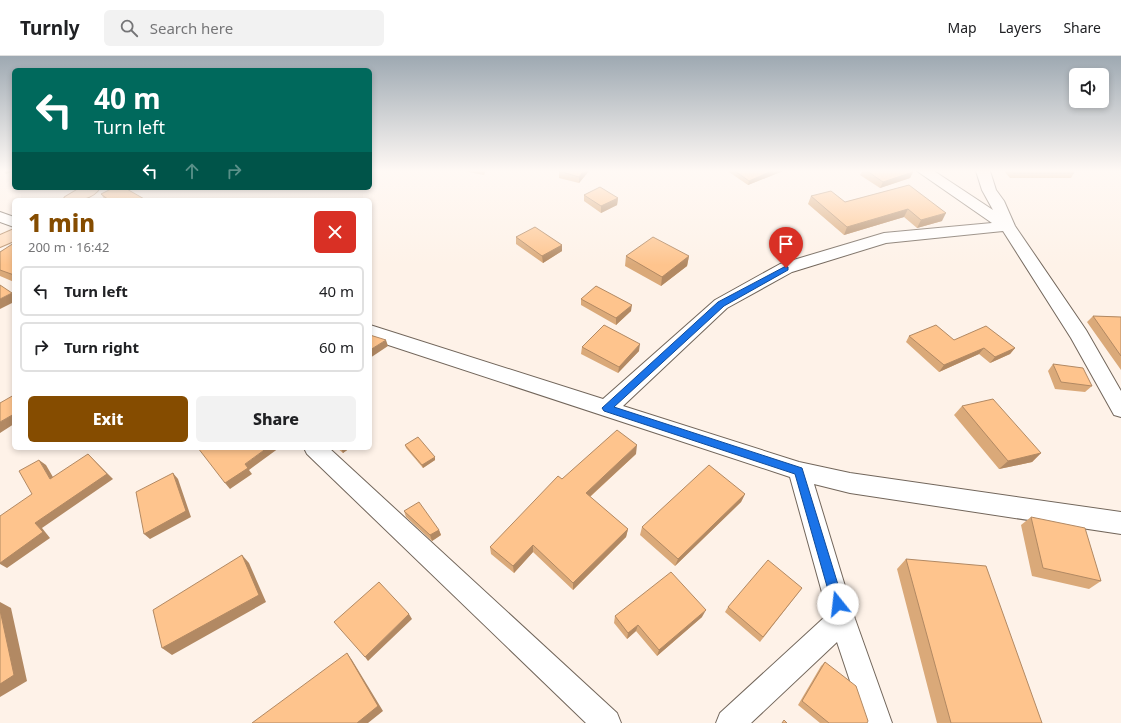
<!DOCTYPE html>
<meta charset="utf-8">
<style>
:root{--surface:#fff;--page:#f2f2f2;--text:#202124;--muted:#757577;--line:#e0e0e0;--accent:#854c00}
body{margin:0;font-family:"Noto Sans",sans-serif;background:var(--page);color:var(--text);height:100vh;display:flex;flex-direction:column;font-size:15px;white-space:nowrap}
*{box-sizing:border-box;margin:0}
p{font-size:13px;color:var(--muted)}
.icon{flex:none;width:22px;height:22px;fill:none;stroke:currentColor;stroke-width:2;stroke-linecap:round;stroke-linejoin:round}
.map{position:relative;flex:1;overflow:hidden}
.side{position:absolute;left:12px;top:142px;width:360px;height:252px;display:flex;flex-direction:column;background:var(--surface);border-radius:6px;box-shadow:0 2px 6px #0003}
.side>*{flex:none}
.guide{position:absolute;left:12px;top:12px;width:360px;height:122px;border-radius:6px;box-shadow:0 2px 6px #0003;background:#00695c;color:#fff;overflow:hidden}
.tools{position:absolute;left:1069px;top:12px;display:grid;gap:8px}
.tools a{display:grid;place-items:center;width:40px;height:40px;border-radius:6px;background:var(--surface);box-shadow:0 2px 6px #0003;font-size:20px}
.pin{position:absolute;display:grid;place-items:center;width:34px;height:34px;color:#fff;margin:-41px -17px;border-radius:50% 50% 50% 0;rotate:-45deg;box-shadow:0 0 4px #0007}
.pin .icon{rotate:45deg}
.me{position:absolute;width:44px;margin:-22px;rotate:344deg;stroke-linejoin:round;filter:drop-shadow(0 0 3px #0008)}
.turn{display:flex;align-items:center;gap:14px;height:84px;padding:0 16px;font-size:18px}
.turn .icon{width:52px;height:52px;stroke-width:2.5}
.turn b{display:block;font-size:28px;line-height:34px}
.lanes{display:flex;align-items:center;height:38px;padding:0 16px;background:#0003;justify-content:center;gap:20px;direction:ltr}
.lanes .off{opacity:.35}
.round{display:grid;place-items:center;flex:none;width:42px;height:42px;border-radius:6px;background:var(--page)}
.overview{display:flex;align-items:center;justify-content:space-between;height:68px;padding:0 16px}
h1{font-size:24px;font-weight:800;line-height:30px;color:var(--accent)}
.button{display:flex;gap:8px;margin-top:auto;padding:8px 16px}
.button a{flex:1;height:46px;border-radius:6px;background:var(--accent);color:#fff;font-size:16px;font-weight:800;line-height:46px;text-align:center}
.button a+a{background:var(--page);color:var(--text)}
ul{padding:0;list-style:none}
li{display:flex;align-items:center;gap:12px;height:50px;margin:0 8px 6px;padding:0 8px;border:2px solid var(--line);border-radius:6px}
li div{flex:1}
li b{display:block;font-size:15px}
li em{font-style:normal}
header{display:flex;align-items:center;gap:24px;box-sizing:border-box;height:56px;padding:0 20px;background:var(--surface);border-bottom:1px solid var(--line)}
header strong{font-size:19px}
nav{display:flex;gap:22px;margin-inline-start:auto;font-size:14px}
.search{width:280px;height:36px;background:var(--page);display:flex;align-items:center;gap:10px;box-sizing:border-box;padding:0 14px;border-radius:6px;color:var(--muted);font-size:15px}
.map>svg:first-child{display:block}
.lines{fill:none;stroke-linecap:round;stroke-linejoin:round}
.minor-casing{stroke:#72665b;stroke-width:2}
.primary-casing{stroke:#b58d68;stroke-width:2}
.minor{fill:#fff;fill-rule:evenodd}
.primary{fill:#ffdcbc;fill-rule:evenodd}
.wall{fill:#daa979}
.shaded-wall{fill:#b28963}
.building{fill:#fec48d;stroke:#b28963}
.route{fill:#1a73e8;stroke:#114b97}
</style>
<header>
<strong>Turnly</strong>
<div class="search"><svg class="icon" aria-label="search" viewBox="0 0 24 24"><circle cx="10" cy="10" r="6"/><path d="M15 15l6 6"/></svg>Search here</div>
<nav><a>Map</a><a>Layers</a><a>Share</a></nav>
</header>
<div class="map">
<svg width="1121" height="667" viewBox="0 0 1121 667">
<rect width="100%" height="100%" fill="#fef2e8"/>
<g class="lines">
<defs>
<path id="minor" d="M917,115H934L993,154L982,134L976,115H990L996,134L1004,145L1015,170L1086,274L1121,335V361L1114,359L1071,282L1003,175L886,187L792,216L727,252L623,350L799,406L850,417L1121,456V478L850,437L814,428L855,563L892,667H864L837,586L751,667H716L720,657L828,558L790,421L370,283V269L603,343L715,244L780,208L884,177L992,167Z
M0,156L14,161V171L0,166Z
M304,392H329L617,657L621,667H586L307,398Z"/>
<path id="primary" d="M80,132H100C91,145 76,144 63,144L65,141Z
M14,173V185L0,191V179Z"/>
</defs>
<use href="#minor" class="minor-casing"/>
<use href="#primary" class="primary-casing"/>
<use href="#minor" class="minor"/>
<use href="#primary" class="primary"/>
</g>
<path class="wall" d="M463,115H486L484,119Z
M559,115H589L579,127L559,122Z
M729,115H783L748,129L729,116Z
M862,115H912L913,116L910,122L880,132L860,119Z
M1004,115H1073L1074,117L1071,122H1010Z
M909,129L942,165L917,172L904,161L844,179L808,148L811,140L845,146Z
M101,138L146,144H105Z
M584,139L618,142L617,149L601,157L584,145Z
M516,181L562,189V195L543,207L516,188Z
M14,187V226L0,220V196Z
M626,200H689L687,210L661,230L625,210Z
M581,243L631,255L616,269L581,249Z
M1093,260L1121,261V314L1087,266Z
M909,280L954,284L1015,292L1010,298L990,307L979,298L939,316L906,286Z
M582,291L639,295L618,317L581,298Z
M1053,308L1092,330L1085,336L1055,333L1048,315Z
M962,350L1041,397L1032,406L999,413L954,359Z
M405,389L435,404L423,412L406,392Z
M337,392H350L343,397Z
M636,398L590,441L628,473L626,481L573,534L533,496L514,517L491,498L490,491L562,423Z
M745,438L741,446L675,510L640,479L642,471Z
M404,455L439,474L441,479L432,485L406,461Z
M1031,461L1101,525L1089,533L1032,520L1021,469Z
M906,503L1042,667H937L897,513Z
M802,532L760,586L725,556L728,551Z
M615,560L702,561L657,600L636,575L627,583L614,567Z
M825,606L867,667H820L798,649L821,610Z"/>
<path class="shaded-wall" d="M4,115H14L6,118Z
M584,115H589L579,127V121Z
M772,115H783L748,129L749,125Z
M913,116L910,122L880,132L883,126Z
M618,142L617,149L601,157V150Z
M908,153L904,161L844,179L847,171Z
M946,157L942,165L917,172L921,164Z
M562,189V195L543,207L542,200Z
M689,200L687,210L661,230L662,221Z
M12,237L14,240V246L0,253V243Z
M632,249L631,255L616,269V262Z
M386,284L388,290L370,302V294Z
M640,288L639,295L618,317L619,311Z
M984,292L979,298L939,316L944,309Z
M1015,292L1010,298L990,307L995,301Z
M14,358V368L0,377V366Z
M370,369L372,375L370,377Z
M637,389L636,398L585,445L586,437Z
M267,392H279L249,414L252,418L230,433L225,427L245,408Z
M341,392H350L343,397Z
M1041,397L1032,406L999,413L1008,405Z
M88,398L113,423L42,472L50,482L7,512L0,508V507Z
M435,401V404L423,412L422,409Z
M39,404L46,409L57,428L50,423Z
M173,417L178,423L191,461L150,483L144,478Z
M745,438L741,446L675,510L678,503Z
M628,473L626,481L573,534V527Z
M439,474L441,479L432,485L430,479Z
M533,489V496L514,517L513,510Z
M242,499L249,507L266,546L172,599L162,592Z
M0,546L11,552L27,625L0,641Z
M706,554L702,561L657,600L659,594Z
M409,558L412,563L368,605L365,601Z
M638,569L636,575L627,583L628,577Z
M347,597L352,604L383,655L368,667H357Z"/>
<path class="building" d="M559,115H584L579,121Z
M735,115H772L749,125Z
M867,115H912L913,116L883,126Z
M1012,115H1073L1074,117H1013Z
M909,129L946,157L921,164L908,153L847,171L811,140L831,135L845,146Z
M600,131L618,142L601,150L584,139Z
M113,132H125L146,144H109L101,138Z
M535,171L562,189L542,200L516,181Z
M653,181L689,200L662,221L626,200Z
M14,187V219L0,214V196Z
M0,229L12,237L0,243Z
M596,230L632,249L616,262L581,243Z
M1093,260L1121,261V300Z
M604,269L640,288L619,311L582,291Z
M936,269L954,284L986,270L1015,292L995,301L984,292L944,309L909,280Z
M370,279L386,284L370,294Z
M1053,308L1083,312L1092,330L1061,326Z
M14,339V358L0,366V347Z
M993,343L1041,397L1008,405L962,350Z
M617,374L637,389L586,437L628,473L573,527L533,489L513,510L490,491L558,420L562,423Z
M418,381L435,401L422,409L405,389Z
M198,392H267L245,408L248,412L225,427Z
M88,398L107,418L35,467L43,476L0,507V460L32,438L19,415L39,404L50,423Z
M709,409L745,438L678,503L642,471Z
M173,417L186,455L144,478L136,436Z
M419,446L439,474L430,479L404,455Z
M1031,461L1085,472L1101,525L1043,512Z
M242,499L259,539L162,592L153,554Z
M906,503L986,510L1042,667H951Z
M768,504L802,532L763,581L728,551Z
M671,516L706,554L659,594L638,569L628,577L615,560Z
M379,526L409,558L365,601L334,566Z
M0,554L14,619L0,628Z
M347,597L378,650L357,667H252Z
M825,606L856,630L868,665L867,667H829L802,645Z
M784,664L787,667H782Z"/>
<linearGradient id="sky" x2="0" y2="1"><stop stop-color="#9ea9b2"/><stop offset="0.55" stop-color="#fff9f5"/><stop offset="1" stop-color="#fff9f5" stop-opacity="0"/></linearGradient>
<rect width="1121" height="209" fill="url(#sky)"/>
<path class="route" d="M786,210L788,211V214L724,250L614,351L802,412L844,548L842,552L838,554L834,552L832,548L795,418L604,355L602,352L718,246Z"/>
</svg>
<div class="tools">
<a><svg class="icon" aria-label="sound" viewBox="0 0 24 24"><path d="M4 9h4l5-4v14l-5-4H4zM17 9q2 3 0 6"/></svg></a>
</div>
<div class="pin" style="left:786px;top:212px;background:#d93025"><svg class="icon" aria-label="arrive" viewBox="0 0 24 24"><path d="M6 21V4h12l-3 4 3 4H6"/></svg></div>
<svg class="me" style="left:838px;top:548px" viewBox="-20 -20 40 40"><circle r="19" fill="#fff"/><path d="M0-13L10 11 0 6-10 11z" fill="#1a73e8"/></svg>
<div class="guide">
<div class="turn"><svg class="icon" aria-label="left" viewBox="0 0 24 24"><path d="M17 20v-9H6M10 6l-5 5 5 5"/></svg><div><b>40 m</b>Turn left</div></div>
<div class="lanes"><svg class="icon" aria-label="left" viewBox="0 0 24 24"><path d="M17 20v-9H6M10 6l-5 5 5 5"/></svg><svg class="icon off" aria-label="ahead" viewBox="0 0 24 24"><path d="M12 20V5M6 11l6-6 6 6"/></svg><svg class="icon off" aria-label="right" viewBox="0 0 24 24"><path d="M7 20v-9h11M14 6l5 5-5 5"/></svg></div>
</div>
<section class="side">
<div class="overview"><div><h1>1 min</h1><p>200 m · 16:42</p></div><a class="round" style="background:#d93025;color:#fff"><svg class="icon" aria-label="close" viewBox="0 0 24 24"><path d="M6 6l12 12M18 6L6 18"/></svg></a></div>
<ul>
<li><svg class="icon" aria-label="left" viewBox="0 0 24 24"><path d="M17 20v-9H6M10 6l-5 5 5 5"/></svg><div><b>Turn left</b></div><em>40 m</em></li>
<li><svg class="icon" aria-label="right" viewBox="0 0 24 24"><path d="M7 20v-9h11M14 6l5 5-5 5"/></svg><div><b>Turn right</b></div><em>60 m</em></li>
</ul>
<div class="button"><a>Exit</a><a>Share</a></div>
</section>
</div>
